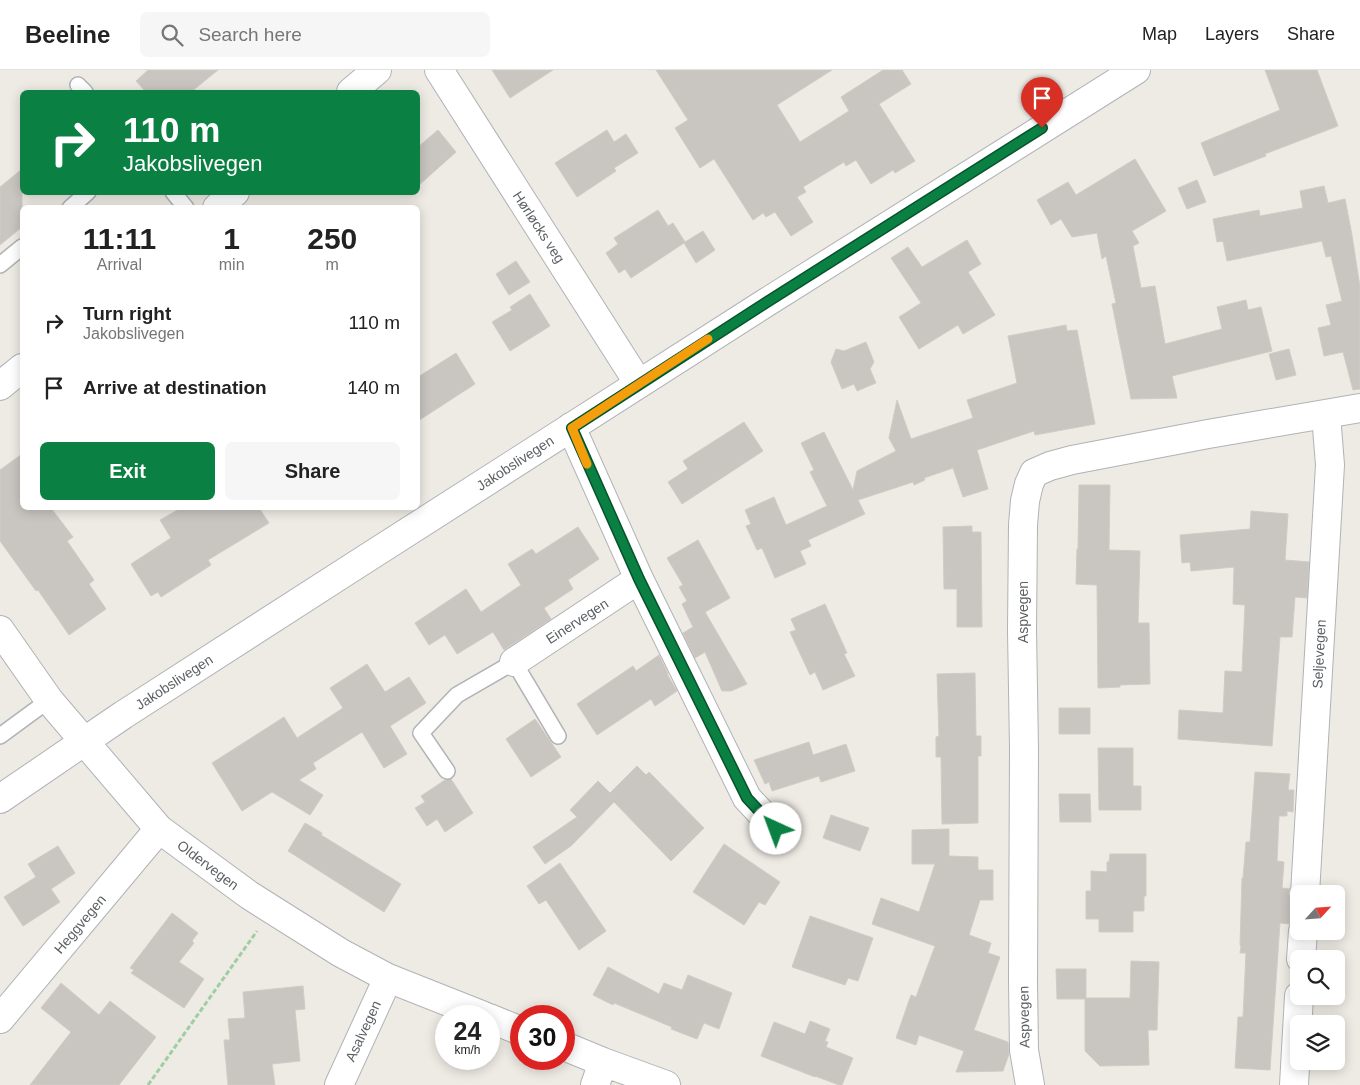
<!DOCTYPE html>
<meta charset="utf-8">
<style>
:root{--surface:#fff;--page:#f6f6f6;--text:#222;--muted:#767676;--line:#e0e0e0;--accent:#0b8043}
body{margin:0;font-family:Helvetica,sans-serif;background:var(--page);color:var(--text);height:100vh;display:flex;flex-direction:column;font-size:19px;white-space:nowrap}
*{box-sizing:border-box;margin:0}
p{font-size:16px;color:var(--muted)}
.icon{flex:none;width:28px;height:28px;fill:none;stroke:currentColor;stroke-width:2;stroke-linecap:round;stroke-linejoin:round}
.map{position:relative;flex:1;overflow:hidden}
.panel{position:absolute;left:20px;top:135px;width:400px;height:305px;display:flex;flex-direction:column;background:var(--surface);border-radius:8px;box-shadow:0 2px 12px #0003}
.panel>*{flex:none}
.hud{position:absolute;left:20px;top:20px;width:400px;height:105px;border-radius:8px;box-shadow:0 2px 12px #0003;background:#0b8043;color:#fff;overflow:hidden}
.needle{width:32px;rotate:64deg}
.controls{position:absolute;left:1290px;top:815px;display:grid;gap:10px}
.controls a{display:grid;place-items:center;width:55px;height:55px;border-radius:8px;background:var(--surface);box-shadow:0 2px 12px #0003;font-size:25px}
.speed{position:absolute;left:435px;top:935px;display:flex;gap:10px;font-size:25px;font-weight:700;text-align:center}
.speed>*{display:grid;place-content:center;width:65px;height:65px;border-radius:50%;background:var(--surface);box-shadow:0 2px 12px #0003;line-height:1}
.speed small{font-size:12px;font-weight:400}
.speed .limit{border:8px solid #d22;background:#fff;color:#111}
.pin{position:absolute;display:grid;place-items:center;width:42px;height:42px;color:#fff;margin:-51px -21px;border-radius:50% 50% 50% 0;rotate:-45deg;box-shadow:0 0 5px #0007}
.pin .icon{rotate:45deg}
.me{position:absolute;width:55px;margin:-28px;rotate:317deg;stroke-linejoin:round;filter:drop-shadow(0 0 4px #0008)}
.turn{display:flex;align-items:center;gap:18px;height:105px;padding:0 20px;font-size:22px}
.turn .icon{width:65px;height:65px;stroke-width:2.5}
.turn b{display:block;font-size:35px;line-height:42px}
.eta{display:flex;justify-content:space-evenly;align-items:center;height:85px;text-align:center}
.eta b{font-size:30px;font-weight:800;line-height:35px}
.button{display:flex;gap:10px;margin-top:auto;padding:10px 20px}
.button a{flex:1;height:58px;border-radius:8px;background:var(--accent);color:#fff;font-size:20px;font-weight:800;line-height:58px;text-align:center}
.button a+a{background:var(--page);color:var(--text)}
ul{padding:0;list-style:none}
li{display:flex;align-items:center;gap:15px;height:65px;padding:0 20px}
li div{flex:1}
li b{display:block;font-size:19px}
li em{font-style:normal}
header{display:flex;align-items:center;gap:30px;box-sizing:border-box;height:70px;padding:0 25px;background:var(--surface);border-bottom:1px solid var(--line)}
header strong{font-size:24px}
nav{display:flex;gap:28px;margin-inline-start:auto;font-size:18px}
.search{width:350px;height:45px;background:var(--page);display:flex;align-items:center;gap:12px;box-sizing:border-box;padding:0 18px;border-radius:8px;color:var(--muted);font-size:19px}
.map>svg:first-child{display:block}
.building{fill:#c9c5c1;stroke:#d3cbc3}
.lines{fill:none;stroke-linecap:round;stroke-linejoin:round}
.service-casing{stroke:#b0b3b6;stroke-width:18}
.minor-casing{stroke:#b0b3b6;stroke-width:30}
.tertiary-casing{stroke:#b0b3b6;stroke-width:30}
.path{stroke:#9fcea3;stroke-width:3;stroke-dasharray:5 2.5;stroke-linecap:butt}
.service{stroke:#fff;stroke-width:15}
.minor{stroke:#fff;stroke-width:28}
.tertiary{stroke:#fff;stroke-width:28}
.route-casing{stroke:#07532c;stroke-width:12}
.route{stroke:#0b8043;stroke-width:9}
.slow{stroke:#f59e0b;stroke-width:9}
.labels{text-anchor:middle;stroke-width:4;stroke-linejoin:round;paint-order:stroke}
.street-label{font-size:14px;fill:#5c6164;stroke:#fff}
</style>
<header>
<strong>Beeline</strong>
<div class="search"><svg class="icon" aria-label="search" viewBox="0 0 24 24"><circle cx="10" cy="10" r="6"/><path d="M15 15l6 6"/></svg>Search here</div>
<nav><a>Map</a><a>Layers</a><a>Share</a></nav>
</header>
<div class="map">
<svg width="1360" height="1015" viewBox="0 0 1360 1015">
<rect width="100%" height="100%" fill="#eeeae4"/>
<path class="building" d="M148,0H218L191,22H146L136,11Z
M492,0H553L510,28Z
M656,0H832L777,35L800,72L849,41L841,27L883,0H902L911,14L879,34L915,91L895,103L893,100L871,114L856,90L846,96L844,92L803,117L806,122L797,127L813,152L791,166L775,142L766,147L763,143L753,150L714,89L700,98L675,58L688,50Z
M1265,0H1317L1338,56L1265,84L1266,86L1214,106L1201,73L1280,40Z
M438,60L456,82L418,116V77Z
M607,60L614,72L626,64L638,83L614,98L616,101L577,127L555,93Z
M1135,89L1166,141L1132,161L1139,173L1133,176L1141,218L1155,216L1165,274L1222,259L1217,237L1246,230L1248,240L1261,237L1272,281L1172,306L1177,328L1131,329L1112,234L1116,233L1106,186L1102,189L1097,163L1072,167L1061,149L1051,155L1037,130L1068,112L1076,125Z
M22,99V157L0,175V117Z
M1197,110L1206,132L1187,139L1178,118Z
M1324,116L1328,133L1345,129L1352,165L1360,217V319L1353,320L1343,282L1324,286L1318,258L1331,255L1326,235L1342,231L1331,186L1326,187L1322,171L1227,191L1223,171L1217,172L1213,149L1259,140L1260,146L1303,138L1300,121Z
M658,140L668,156L673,153L685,172L703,161L715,180L696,193L684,173L631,208L625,199L619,203L606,183L618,174L614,168Z
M967,170L981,194L968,202L995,245L963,264L958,255L919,279L899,247L921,233L891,188L908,177L922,197Z
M516,191L530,212L509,225L496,204Z
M530,224L550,256L510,281L492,252L512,240L510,237Z
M1066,255L1067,261L1077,260L1095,354L1035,365L1034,361L977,380L988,419L963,427L953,398L924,408L925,410L914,415L913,412L858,430L865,444L808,470L811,476L800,481L806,494L775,508L762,478L757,480L746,456L751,454L745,440L774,427L786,455L827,436L810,402L814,400L801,373L824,362L853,420L857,401L896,381L889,368L897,330L911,369L973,348L967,330L1017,313L1008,266Z
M866,272L874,292L870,299L876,313L857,321L854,314L842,319L831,292L836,279L844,281Z
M1289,279L1296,305L1276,310L1269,284Z
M456,283L475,314L418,351V307Z
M744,352L763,381L682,434L668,412L688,399L683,391Z
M22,384V438H51L73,467L67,471L94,510L89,514L106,539L69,565L38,520L36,521L0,471V400Z
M1079,415H1110L1109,480L1140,481L1138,553H1149L1150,614L1120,615V617L1098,618L1097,515L1076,514L1077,479H1078Z
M181,438H259L269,453L208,490L211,495L161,527L158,522L151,526L131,494L171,468L160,450Z
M1251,441L1288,444L1285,490L1309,492L1307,528L1295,527L1292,567H1280L1272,676L1178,669L1179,640L1223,643L1225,601L1242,602L1245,535L1233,534L1234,497L1191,501L1190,492L1182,493L1180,465L1250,459Z
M972,456V462H981L982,557H957V519H944L943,457Z
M578,457L599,489L568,510L573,519L544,538L551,549L504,580L493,562L457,584L445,565L429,575L415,553L466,519L481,542L521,515L508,494L532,479L536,484Z
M698,470L730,528L705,542L747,614L731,621H722L705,582L695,588L683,563L693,557L682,534L687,531L679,517L683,515L667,488Z
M825,534L847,583L844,584L855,606L823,620L815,602L810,605L790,562L796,560L791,549Z
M659,585L668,604H667L677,621L655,636L651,629L597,665L577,634L633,596L636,601Z
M367,594L385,622L409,607L426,633L390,656L407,684L384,698L362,662L313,693L316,699L299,710L323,725L310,745L272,722L242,741L212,693L284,647L297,668L343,638L330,618Z
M975,603L976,666H981V686H978V753L942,754L941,687H936V667L939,666L937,604Z
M1059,638H1090V664H1059Z
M535,649L561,687L531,707L506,669Z
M809,672L813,685L846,674L855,701L821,712L819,706L772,721L769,712L765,714L754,690Z
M1098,678H1133V716H1141V740H1099Z
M637,696L646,705L649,702L704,758L671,791L614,732L571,776L545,794L533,777L577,747L570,740L598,711L610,723Z
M1255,702L1290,704L1288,720H1294L1293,742L1287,741V746H1279L1277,791L1284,792L1282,818L1290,819L1289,824L1292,832L1291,851L1290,854L1280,853L1270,1000L1235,998L1238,947H1243L1246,883H1240L1241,876L1240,875L1242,808H1243L1246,772H1250Z
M451,709L473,743L445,762L437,749L427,756L415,738L425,732L421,726L445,710Z
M1059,724H1090L1091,752H1060Z
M831,745L869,758L860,781L823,768Z
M305,753L322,763L321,765L401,814L384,842L288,781Z
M949,759V786L978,787V800H993V830H980L969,865L991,873L988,883L1000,887L974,960L1008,972L1009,984L1003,1001L956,1002L964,981L919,965L916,975L896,968L911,925L916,927L935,876L872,854L881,828L919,842L935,794H912V760Z
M724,774L780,812L765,835L759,832L744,855L693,822Z
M58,776L75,803L51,819L60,832L23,856L4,827L36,807L28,794Z
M1110,784H1146V826H1144V841H1133V862H1099V849H1086V821H1091V801L1107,802V792H1109Z
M560,793L606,861L579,880L546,830L539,834L527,816Z
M172,843L198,863L192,871L194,873L179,892L204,909L184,938L131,903L134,900L130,898Z
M810,846L873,868L858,911L848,908L845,915L792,897Z
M1131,891L1159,892L1157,960H1148L1149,995L1100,996L1085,981V929H1057L1056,899H1086V928H1130Z
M608,897L659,924L664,913L682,920L688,905L732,923L719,959L704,953L697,969L671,959L672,957L614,933L613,935L593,925Z
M61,913L99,945L110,931L156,967L119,1015H30L71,962L41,938Z
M303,916L305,939L295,940L300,991L272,994L275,1015H228L224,970H230L228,949L245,948L243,922Z
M810,951L830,959L825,971L828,972L826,977L853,988L842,1015H839L815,1006V1007L761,986L774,952L805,964Z"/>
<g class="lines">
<defs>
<path id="service" d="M78,15L85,22
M173,122L186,138
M70,138L88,122
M0,195L22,177
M0,666L49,630
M447,701L421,663L457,625L514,592L558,666"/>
<path id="minor" d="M351,22L377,0
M217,138L235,122
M0,316L22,298
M571,357L639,509L747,728L776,759
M0,560L49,630L159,759L249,825L341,883L388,908L484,946
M514,592L639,509
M1305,824L1330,395L1326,345
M1301,889L1303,861
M489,948L521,961
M0,949L159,759
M564,976L603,992L666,1015
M339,1015L388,908
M595,1015L603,992
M1030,1015L1024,980L1023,912L1024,679L1022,560L1023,455L1025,431L1029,414L1034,403L1050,396L1072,390L1208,364L1360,338
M1294,1015L1299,926"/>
<path id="tertiary" d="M439,0L639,314
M0,729L123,645L356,495L767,232L1136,0"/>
</defs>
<use href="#service" class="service-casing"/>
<use href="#minor" class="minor-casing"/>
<use href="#tertiary" class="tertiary-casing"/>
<path class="path" d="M148,1015L257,861"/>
<use href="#service" class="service"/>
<use href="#minor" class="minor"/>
<use href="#tertiary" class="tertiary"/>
</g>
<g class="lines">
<defs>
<path id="route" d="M776,759L747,728L639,509L572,358L767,232L1042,58"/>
</defs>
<use href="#route" class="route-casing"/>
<use href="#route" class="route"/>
<path class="slow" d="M587,394L572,358L708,269"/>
</g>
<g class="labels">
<g class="street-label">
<text transform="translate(539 157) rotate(57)" y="5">Hørløcks veg</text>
<text transform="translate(515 393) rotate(-33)" y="5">Jakobslivegen</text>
<text transform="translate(1023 542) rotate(-90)" y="5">Aspvegen</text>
<text transform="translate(577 551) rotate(-33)" y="5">Einervegen</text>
<text transform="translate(1319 584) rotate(-87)" y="5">Seljevegen</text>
<text transform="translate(174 612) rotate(-33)" y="5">Jakobslivegen</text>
<text transform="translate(208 795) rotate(37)" y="5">Oldervegen</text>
<text transform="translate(80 854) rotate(-50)" y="5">Heggvegen</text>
<text transform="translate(1024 947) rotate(-91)" y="5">Aspvegen</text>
<text transform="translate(363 961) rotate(-65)" y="5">Asalvegen</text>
</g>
</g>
</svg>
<div class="controls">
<a><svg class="needle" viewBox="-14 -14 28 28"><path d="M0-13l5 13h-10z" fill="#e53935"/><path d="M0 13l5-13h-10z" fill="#767676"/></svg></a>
<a><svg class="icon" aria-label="search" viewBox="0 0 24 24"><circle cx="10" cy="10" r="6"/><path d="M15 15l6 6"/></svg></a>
<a><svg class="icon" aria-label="layers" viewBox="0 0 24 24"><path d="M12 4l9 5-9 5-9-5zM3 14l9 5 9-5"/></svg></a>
</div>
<div class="speed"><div>24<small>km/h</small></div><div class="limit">30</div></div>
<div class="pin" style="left:1042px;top:58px;background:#d93025"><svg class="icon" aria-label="arrive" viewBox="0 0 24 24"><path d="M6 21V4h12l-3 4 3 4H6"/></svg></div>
<svg class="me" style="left:776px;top:759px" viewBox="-20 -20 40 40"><circle r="19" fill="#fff"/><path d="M0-13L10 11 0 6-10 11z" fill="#0b8043"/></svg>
<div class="hud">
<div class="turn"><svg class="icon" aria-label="right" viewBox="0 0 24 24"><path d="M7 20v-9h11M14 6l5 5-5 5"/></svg><div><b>110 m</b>Jakobslivegen</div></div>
</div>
<section class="panel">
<div class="eta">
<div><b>11:11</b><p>Arrival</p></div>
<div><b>1</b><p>min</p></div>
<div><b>250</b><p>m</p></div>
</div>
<ul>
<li><svg class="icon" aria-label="right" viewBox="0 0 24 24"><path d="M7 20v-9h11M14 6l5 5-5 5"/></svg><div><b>Turn right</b><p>Jakobslivegen</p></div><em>110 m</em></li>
<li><svg class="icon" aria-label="arrive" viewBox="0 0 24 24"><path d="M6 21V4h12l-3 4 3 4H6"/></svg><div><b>Arrive at destination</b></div><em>140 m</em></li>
</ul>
<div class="button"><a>Exit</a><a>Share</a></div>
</section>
</div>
